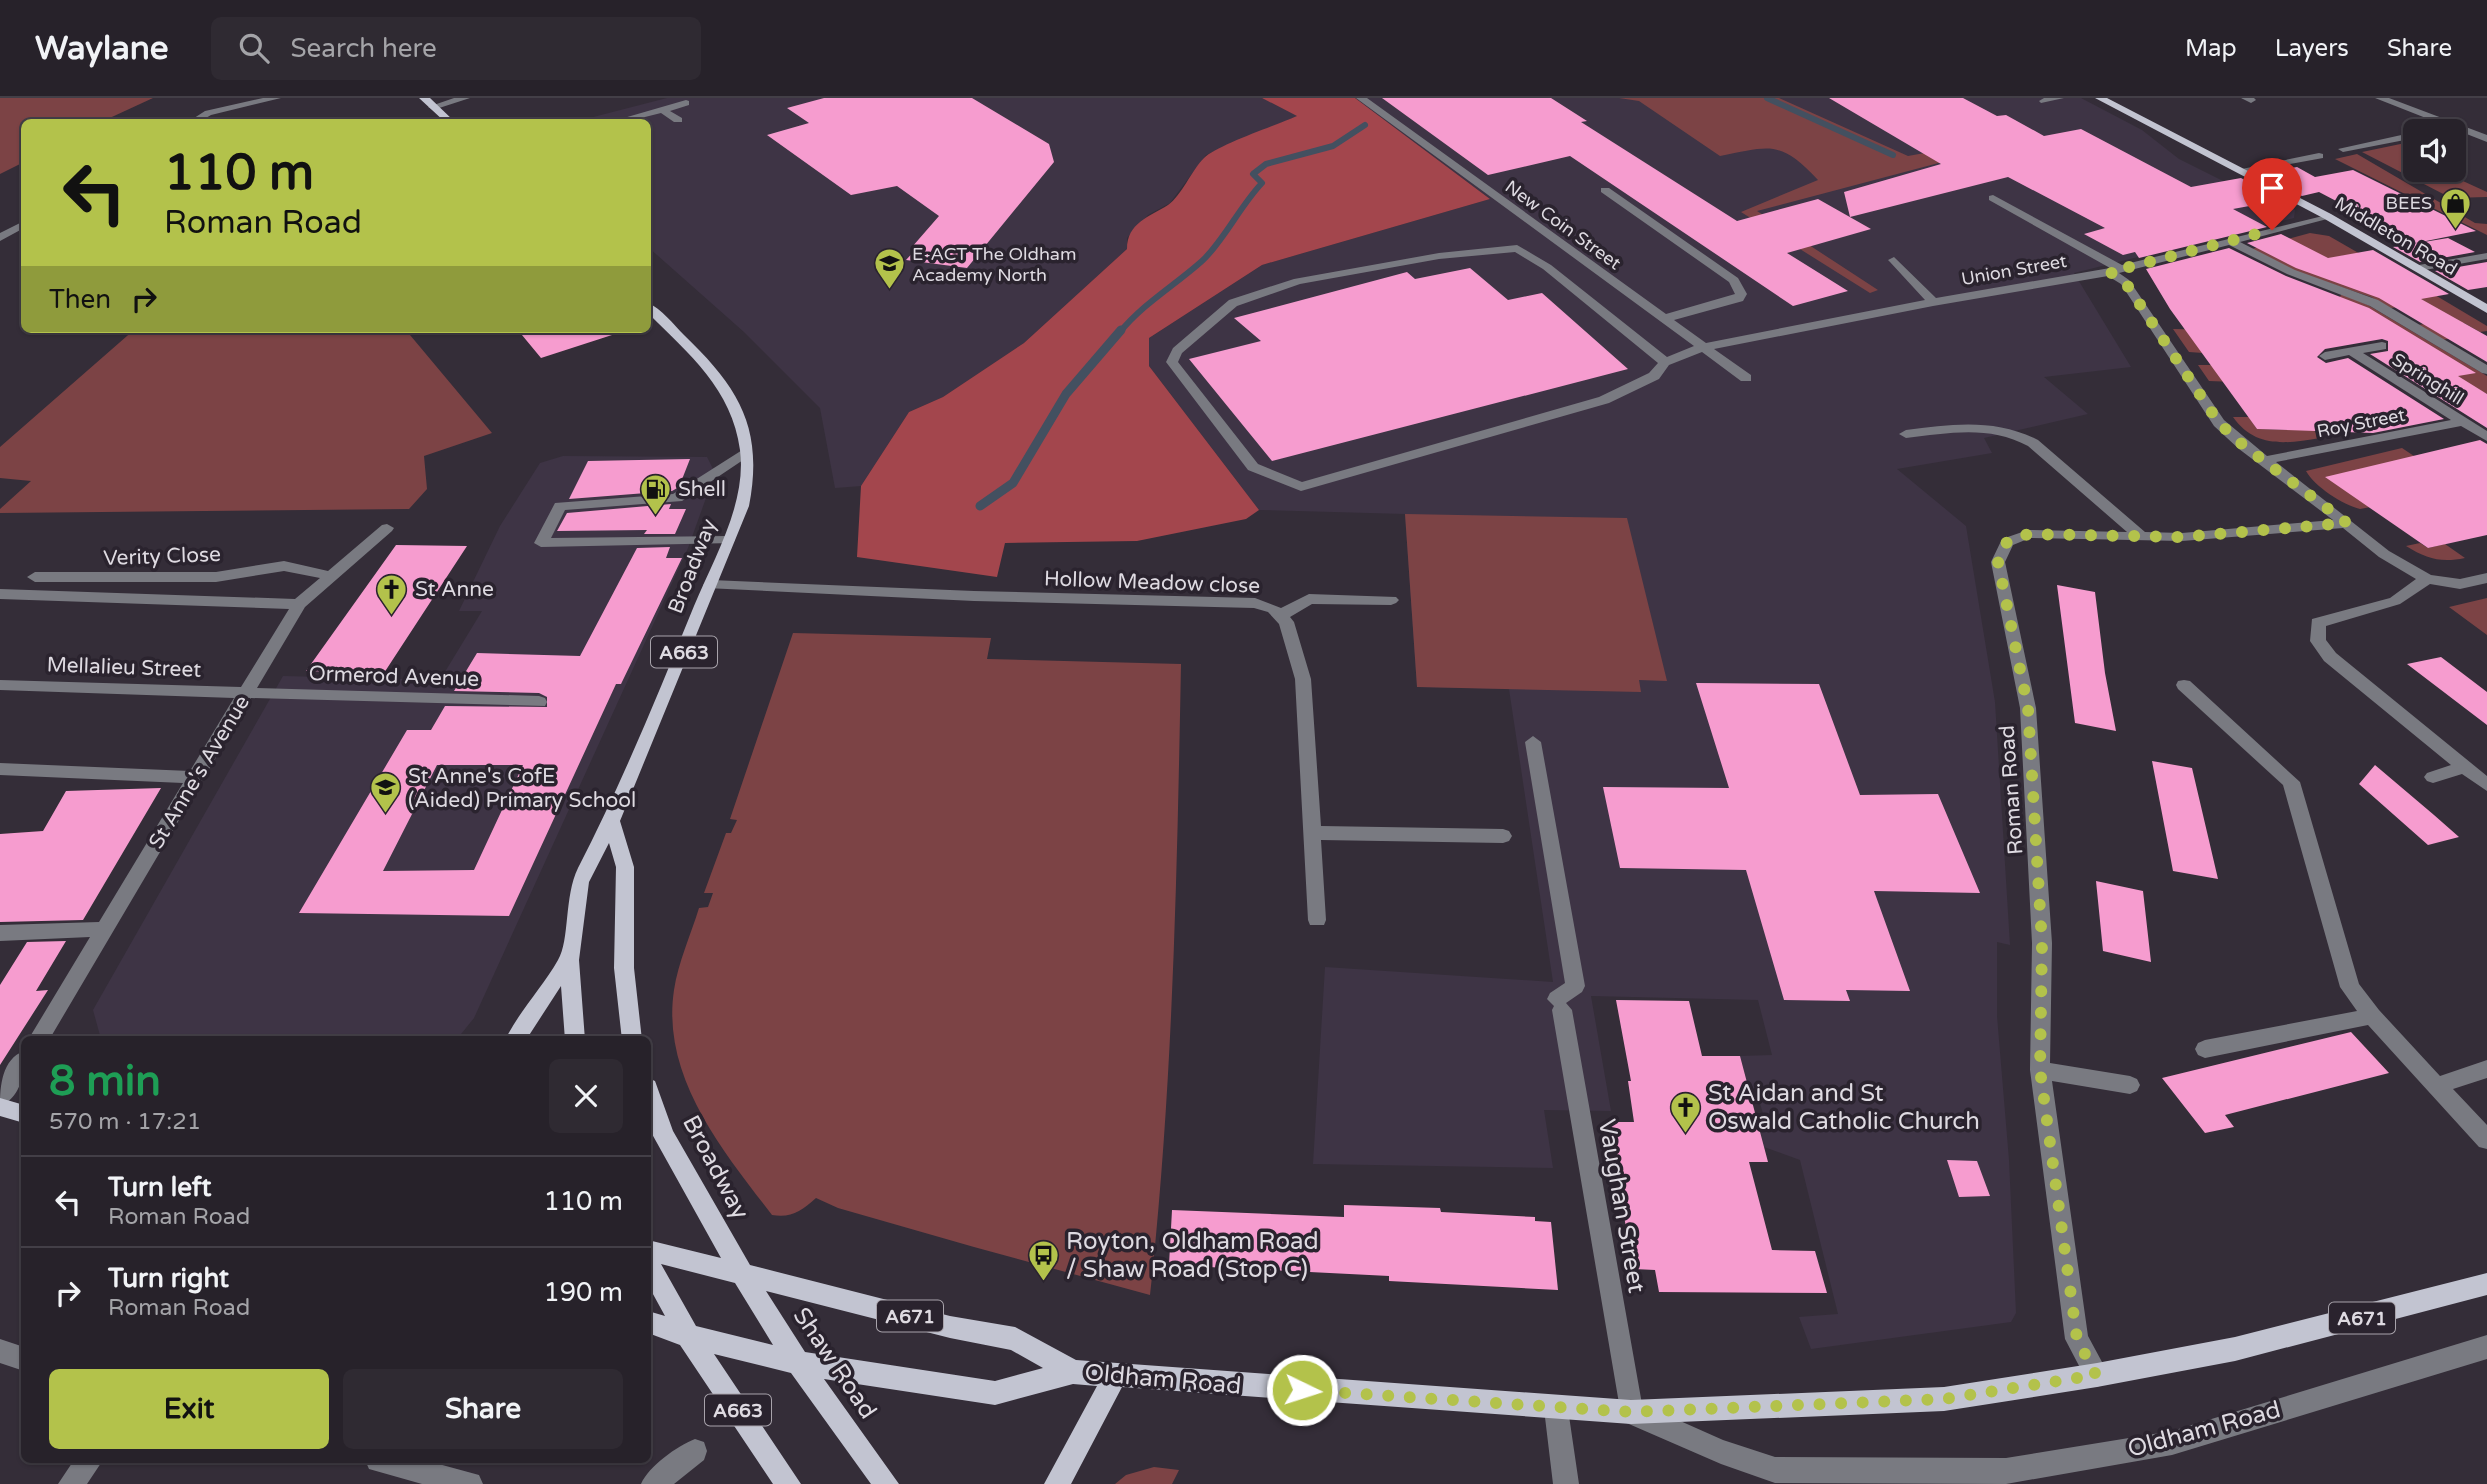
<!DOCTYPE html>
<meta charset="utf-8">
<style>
:root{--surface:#27222a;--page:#2f2a32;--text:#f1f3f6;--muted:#a4a4a8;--line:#433f47;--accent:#b3c24b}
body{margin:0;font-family:"Varela Round",sans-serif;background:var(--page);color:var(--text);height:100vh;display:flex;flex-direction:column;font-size:26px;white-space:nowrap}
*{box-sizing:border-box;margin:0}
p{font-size:23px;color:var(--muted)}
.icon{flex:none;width:38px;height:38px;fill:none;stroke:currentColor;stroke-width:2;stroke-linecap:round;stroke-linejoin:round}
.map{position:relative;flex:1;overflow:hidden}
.panel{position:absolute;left:21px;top:938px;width:630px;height:427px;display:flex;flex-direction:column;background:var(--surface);border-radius:10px;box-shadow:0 2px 5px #0004,0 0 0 2px var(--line)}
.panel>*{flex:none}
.guide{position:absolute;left:21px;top:21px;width:630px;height:214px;border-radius:10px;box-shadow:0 2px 5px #0004,0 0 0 2px var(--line);background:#b3c24b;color:#111;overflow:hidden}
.controls{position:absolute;left:2403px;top:21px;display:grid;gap:14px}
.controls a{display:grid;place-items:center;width:63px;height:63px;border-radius:10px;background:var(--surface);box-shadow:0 2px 5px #0004,0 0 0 2px var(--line);font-size:35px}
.pin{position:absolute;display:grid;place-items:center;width:60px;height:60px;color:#fff;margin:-72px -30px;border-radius:50% 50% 50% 0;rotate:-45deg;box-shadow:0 0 7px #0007}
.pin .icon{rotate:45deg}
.me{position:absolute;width:77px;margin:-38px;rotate:94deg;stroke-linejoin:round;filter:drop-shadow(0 0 5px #0008)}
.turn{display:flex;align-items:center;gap:24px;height:147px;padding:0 28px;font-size:32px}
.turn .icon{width:91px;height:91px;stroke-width:2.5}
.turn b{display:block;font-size:49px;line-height:60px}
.then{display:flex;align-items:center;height:66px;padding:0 28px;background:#0003;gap:14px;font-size:26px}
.round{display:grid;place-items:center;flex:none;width:74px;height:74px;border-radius:10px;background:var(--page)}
.overview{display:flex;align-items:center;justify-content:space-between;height:119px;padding:0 28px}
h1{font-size:42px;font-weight:800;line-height:52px;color:#1e9e55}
.cta{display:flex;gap:14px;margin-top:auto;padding:14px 28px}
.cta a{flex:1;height:80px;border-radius:10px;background:var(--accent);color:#111;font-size:28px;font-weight:800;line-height:80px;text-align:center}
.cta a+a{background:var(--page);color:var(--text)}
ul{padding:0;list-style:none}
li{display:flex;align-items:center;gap:21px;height:91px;padding:0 28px;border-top:2px solid var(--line)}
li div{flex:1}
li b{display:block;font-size:26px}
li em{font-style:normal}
header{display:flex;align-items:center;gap:42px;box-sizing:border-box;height:98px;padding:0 35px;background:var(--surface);border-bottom:2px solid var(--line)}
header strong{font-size:33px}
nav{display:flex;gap:38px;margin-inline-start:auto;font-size:24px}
.search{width:490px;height:63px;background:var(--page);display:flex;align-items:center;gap:18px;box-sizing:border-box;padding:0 24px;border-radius:10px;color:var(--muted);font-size:26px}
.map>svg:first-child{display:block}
.built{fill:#3e3445}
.green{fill:#7c4345}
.forest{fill:#a3464d}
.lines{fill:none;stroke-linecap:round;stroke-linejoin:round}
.stream-far1{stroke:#435060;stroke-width:6}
.stream{stroke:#435060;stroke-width:9}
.building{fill:#f69ccf;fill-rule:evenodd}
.minor{fill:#797a81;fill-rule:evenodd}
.major{fill:#c2c4d1;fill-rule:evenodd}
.route{stroke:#b3c24b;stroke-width:12;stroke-dasharray:0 21.6}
.labels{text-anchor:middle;stroke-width:7;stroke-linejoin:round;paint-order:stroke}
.far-poi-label{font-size:18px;fill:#dedae1;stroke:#2a232e;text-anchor:end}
.far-street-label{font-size:18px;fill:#dedae1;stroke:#2a232e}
.shield{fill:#2a232e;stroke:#a8a3ab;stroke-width:2}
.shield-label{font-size:19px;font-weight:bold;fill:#dedae1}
.poi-label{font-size:21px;fill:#dedae1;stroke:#2a232e;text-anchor:start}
.street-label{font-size:21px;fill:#dedae1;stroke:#2a232e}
.near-poi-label{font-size:24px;fill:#dedae1;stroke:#2a232e;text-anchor:start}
.near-street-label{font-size:24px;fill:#dedae1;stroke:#2a232e}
</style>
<header>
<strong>Waylane</strong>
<div class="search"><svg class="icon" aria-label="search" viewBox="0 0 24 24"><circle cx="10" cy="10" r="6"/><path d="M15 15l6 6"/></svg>Search here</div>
<nav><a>Map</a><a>Layers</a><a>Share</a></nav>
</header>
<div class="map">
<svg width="2487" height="1386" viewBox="0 0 2487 1386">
<rect width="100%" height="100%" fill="#342d38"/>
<path class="built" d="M667,0H1262L1298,18L1206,57L1170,105L1148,117L1127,140V151L1024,245L943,299L909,314L861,388L835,390L820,310L744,234L648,149V24H574Z
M1355,0H2081L2142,32L2179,61L2235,89L2275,100L2295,112L2294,120L2074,175L2131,269L2044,279L2088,316L1984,340L1992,355L1897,371L1966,428L1995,604L2010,847L1997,844V918L2009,1062L2016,1215L2011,1224L1811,1251L1799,1219L1838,1216L1800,1062L1764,1049L1758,1022H1765L1758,999H1751L1740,958L1772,957L1758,902L1591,898L1611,1013L1544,1012L1553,1070L1313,1066L1325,869L1553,884L1509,591L1417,589L1405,416L1259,412L1149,268V240L1262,167L1490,101Z
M563,358L707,359L715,375L688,450L474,920L457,941H101L93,912L283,578L440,582L482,513H459L500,428L540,365Z"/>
<path class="green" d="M0,0H153L101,24H24V64L0,76Z
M1619,0H1779L1908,58L2035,35L2041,38L1757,113L1878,192L1870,195L1741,114L1818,82C1780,42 1772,48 1720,58L1639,3Z
M2415,43V72H2445L2441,73L2487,94V99L2451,100L2362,54Z
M2357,56L2475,125L2487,126V137L2335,61Z
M2310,135L2329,138L2369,161L2346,157L2329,161L2435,197L2487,228V233L2480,234L2464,225L2443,229L2457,239L2442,242L2418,227L2431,225L2405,208L2391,210L2371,199L2299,175L2252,151Z
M2342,196L2368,207L2487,278V296L2413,259L2333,207Z
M135,231H405L492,335L424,358L427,391L409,411L0,415V411L31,383L0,380V349Z
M2173,231L2220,232L2235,284L2209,283L2198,267H2212L2203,255L2189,254Z
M2233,319H2249L2257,331L2289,332L2305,321L2320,340C2285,346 2255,350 2233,319Z
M2402,350L2417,360L2424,399L2360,411C2343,407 2314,388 2306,373Z
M1405,416L1627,420L1667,583L1639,582L1641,594L1417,589Z
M2420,445L2428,450L2445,446L2465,460C2441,465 2427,461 2406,448Z
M2487,500V537L2449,509Z
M793,535L991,540L987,561L1181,566C1177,777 1173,987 1150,1197L974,1149L838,1110L816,1100C801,1113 792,1120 772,1117C723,1053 661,979 674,892C678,865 691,836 699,810L708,809L713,795H704L726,735H731L737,722L730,721Z
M1154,1369L1179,1372L1172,1386H1115L1126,1377Z"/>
<path class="forest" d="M1262,0H1355L1490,101L1262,167L1149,240V268L1259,412L1246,421L1137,443L1005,445L997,479L857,459L861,388L909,314L943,299L1024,245L1127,151C1127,125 1149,119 1168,107C1182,97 1191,73 1204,60C1217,47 1277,27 1297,18Z"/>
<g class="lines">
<path class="stream-far1" d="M1767,0L1893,57
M1120,234C1144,205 1174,188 1202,163C1223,144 1240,108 1262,85L1253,76L1266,66L1333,48L1365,27"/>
<path class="stream" d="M980,408L1013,385L1066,296L1121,232"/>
</g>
<path class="building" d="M824,0H972L1049,46L1054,64L967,170L906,162L918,149H912L939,118L897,88L851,97L767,37L809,25L787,10Z
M1382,0H1551L1587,23L1581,24L1737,123L1818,101L1871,131L1787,155L1848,193L1793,208L1570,58L1488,77Z
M1829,0H1963L1997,18L2006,17L2044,38L2081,31L2191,89L2241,80L2282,102L2233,111L2267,129L2139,160L2135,154L2123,157L2084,136L2105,130L2008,79L1850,119L1844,94L1941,66Z
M2297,69L2315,79L2353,72L2476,133L2416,145L2319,94L2302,98L2260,76Z
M2281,136L2328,160L2373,152L2449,196L2421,201L2487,238V264L2379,200L2296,170L2247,145Z
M2448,140L2475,154L2420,164L2393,149Z
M2229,150L2286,178L2369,210L2476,275L2458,278L2487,296V330L2370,256L2388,253V243L2382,241L2325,251L2317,259L2326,265L2348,260L2444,321L2373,335L2257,331L2170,211L2146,171Z
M2487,164V189L2468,192L2435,173Z
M1470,170L1508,202L1542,195L1628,271L1272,363L1189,261L1261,243L1234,220L1407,174L1415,181Z
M517,231H611L612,237L541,260Z
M2480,342L2487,346V437L2428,450L2325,379Z
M690,361L679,389L672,393L569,401L588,363Z
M671,406L669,411H686L675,436H644L647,432L557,433L567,415Z
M396,447L467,448L384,575L306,573Z
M670,449L666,460H682L621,586H616L509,818L299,815L407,632H431L445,608L547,609V599L539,595L454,593L477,555L580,558L637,450ZM437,667H523L474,772L383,773Z
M2057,487L2095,494L2105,575L2116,633L2075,625Z
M2441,559L2487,594V627L2407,566Z
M1696,585L1819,586L1860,697L1938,696L1980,795L1874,793L1910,893L1846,892L1850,903L1784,902L1746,772L1620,770L1603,689L1729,690Z
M2152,663L2192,670L2218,781L2173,773Z
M2375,667L2434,717L2459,739L2428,747L2359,686Z
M161,690L83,822L0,824V736L43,733L66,693Z
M2096,783L2143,793L2151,864L2103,853Z
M66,843L36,893L48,892L0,967V887L27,844Z
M1616,902L1689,903L1702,958H1740L1768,1064H1749L1772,1152L1815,1153L1827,1195L1659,1194L1655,1172L1634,1171L1606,1024H1634L1628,983H1631Z
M2351,934L2389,975L2225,1017L2234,1029L2205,1035L2162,980Z
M1947,1062L1977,1063L1990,1098L1959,1099Z
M1344,1107L1440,1110L1441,1114L1535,1119V1123L1551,1124L1558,1192L1389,1183V1178L1169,1167L1172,1112L1344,1119Z"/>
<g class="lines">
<path class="minor" d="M263,0H281L211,17L199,24H188L205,13Z
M454,0H470L433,12L428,9Z
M1356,0H1367L1666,216L1735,196L1729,184L1601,94V90H1609L1738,180L1747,196L1743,203L1674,222L1706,245L1925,202L1890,164L1888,162L1894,159L1936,200L2110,170L1989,102V98L1993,97L2122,167L2331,116V120L2240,144L2295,172L2378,202L2487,267V276L2482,275L2370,208L2287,176L2229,147L2119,175L2129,182L2224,322L2267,358L2451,322L2349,257L2325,262L2319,258L2325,254L2382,244L2386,245V251L2363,255L2487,333V343L2461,328L2276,364L2389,453L2431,477L2460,481L2487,475V485L2460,491L2430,486L2400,506L2326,528V542L2336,555L2487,678V693L2462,676L2433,685L2427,683L2424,679L2427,675L2451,667L2324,563L2310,543L2312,521L2390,500L2416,481L2379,459L2343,430L2182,443L2030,440L2013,447L2005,464L2036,610L2052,845L2050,965L2130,978L2137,981L2140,987L2137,993L2130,996L2052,983L2088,1238L2109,1277L2106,1285L2097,1289L2088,1285L2065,1241L2030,972L2032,845L2020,610L1991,464L2002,441L2028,432L2127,434L2028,348C1989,327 1949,335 1906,340L1899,336L1906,332C1952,326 1995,320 2038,342L2145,434L2182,435L2333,422L2239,351L2214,328L2121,186L2108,178L1933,208L1714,251L1751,277V283H1741L1702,254L1669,267L1659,281L1609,305L1301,393L1248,372L1166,264L1173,250L1229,202L1294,181L1439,155L1517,147L1551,167L1667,259L1694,248ZM1515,154L1543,171L1658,265L1649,275L1599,299L1302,384L1258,366L1178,264L1182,255L1237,208L1300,186L1439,161Z
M2044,0H2064L2041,5L2039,3Z
M2241,0H2254L2256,2L2251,5Z
M2375,0H2389L2487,37V44Z
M686,2L689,3V7L670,13L682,20V24H674L661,15L625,24H610Z
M2415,34V40L2343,54L2338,51Z
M2319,55L2323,56V60L2242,75L2237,72Z
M24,123V130L0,143V135Z
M2487,155V161L2419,173L2413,170L2419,167Z
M747,349L752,350V356L682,403L565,412L551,440L728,438L735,442L733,445L541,449L534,445L555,405L673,396Z
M387,426L394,430L392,433L305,509L257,590L539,598L545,600L547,604L545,608L251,600L49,942H28L90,839L0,843V827L99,824L183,685L0,677V665L190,673L234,600L0,592V582L241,589L289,511L0,501V491L295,501L320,480L284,473L216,484H35L27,479L35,474H216L284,463L328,473L382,427Z
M711,482L974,493L1255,500L1281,510L1309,496L1396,499L1399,502L1396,505L1391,507L1312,506L1290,519L1294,524L1311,581L1321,728L1503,731L1509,733L1512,738L1509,743L1503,745L1321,742L1326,822L1324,827H1310L1308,822L1295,581L1279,526L1268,514L1254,510L974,503L706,490L703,487L706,484Z
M2184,582L2190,583L2300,684L2359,886L2379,912L2440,978L2487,962V980L2453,991L2487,1027V1051L2479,1049L2368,927L2205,960L2198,957L2195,951L2198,945L2205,942L2357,913L2340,889L2283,687L2178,591L2176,587L2178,583Z
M1533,638L1541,644L1585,888L1582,894L1566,905L1572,912L1642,1306L1723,1342L1775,1359L2006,1360L2172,1333L2487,1237V1261L2172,1357L2006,1386L1775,1385L1721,1366L1622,1323L1552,912L1554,908L1547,901L1550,895L1565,885L1525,644Z
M24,953C26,972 21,1000 0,1008C0,988 2,961 24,953Z
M0,1241L24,1249V1273L0,1265Z
M1556,1299L1565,1302L1568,1311L1579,1386H1553L1544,1311L1547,1302Z
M695,1341L704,1344L707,1353L704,1362L674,1386H641C649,1368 677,1348 695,1341Z
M74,1362H103L87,1386H58Z
M365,1362H424L479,1377L483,1386H422L369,1371Z"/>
<path class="major" d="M419,0H430L455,24H445Z
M2095,0H2107L2331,116L2487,206V215L2323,120Z
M648,205C661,210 674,227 684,237C739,290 764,330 749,408L620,723L634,769V870L642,942H622L614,870L616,769L609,745L589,784L579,862L585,942H565L561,888L526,942H505C520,912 542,890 558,862C570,842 564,798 578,770C622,685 658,596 694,508C714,460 747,405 740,352C732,291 689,256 648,215Z
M648,980L655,983L673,1033L750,1167L950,1218L1015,1229L1076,1262L1631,1302L1944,1289L2097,1265L2235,1239L2487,1175V1197L2235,1263L2097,1289L1944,1313L1631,1326L1122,1289L1071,1386H1044L1097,1288L1073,1286L995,1307L824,1281L899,1386H871L791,1275L714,1256L801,1386H773L680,1247L648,1235V1213L665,1218L648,1187V1142L721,1160L652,1036L648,1021ZM661,1166L735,1185L773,1247L696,1228ZM766,1193L950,1240L1011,1252L1043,1270L995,1283L805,1254Z
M0,1000L24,1007V1025L0,1018Z"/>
</g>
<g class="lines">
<path class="route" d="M1302,1292L1631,1314L1944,1301L2096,1277L2077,1241L2040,972L2042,845L2028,610L1998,464L2007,444L2028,436L2182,439L2347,425L2244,348L2219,325L2125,184L2110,174L2272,132"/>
</g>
<defs>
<symbol id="shop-pin" viewBox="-11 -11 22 30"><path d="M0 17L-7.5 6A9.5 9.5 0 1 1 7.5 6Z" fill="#b3c24b" stroke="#2a232e"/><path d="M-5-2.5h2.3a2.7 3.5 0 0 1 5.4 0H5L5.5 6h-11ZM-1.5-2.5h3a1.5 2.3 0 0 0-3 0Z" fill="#111"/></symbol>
<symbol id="school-pin" viewBox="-11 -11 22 30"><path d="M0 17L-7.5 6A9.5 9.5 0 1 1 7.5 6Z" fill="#b3c24b" stroke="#2a232e"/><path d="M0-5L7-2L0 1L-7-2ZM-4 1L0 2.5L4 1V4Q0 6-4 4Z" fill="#111"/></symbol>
<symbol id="fuel-pin" viewBox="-11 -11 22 30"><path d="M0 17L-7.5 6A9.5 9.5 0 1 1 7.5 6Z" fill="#b3c24b" stroke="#2a232e"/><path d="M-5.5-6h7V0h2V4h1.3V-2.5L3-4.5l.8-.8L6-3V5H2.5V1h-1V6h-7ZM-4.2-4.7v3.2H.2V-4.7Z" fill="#111"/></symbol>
<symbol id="church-pin" viewBox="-11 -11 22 30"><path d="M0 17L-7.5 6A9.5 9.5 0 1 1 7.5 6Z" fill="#b3c24b" stroke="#2a232e"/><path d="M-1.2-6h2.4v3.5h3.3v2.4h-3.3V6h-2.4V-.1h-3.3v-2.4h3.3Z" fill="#111"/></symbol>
<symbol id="bus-pin" viewBox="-11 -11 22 30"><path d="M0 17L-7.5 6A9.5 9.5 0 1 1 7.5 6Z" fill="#b3c24b" stroke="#2a232e"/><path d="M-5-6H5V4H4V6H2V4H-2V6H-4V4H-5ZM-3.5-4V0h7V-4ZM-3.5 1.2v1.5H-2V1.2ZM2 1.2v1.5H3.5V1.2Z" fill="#111"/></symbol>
</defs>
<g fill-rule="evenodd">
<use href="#shop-pin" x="2438" y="88" width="35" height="47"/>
<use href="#school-pin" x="872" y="148" width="35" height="47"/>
<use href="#fuel-pin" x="638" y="374" width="35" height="47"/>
<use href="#church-pin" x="374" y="474" width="35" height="47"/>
<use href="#school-pin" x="368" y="672" width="35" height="47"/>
<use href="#church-pin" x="1668" y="992" width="35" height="47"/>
<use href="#bus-pin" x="1026" y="1140" width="35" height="47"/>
</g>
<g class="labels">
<g class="far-poi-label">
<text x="2432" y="111">BEES</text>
<text x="912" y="162" text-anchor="start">E-ACT The Oldham<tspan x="912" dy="21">Academy North</tspan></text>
</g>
<g class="far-street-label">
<text transform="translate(1563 127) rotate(36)" y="6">New Coin Street</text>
<text transform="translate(2396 138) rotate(30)" y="6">Middleton Road</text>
<text transform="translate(2014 172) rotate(-10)" y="6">Union Street</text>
<text transform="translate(2428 281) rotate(32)" y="6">Springhill</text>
<text transform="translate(2361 325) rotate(-11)" y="6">Roy Street</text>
</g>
<g class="shield">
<rect x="651" y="538.5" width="66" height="31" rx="5"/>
<rect x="877" y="1202.5" width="66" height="31" rx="5"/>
<rect x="2329" y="1204.5" width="66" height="31" rx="5"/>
<rect x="705" y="1296.5" width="66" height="31" rx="5"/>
</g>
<g class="shield-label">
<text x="684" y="561">A663</text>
<text x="910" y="1225">A671</text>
<text x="2362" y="1227">A671</text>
<text x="738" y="1319">A663</text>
</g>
<g class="poi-label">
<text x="678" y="398">Shell</text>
<text x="415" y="498">St Anne</text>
<text x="408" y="685">St Anne's CofE<tspan x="408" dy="24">(Aided) Primary School</tspan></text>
</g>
<g class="street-label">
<text transform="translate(162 458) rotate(-2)" y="7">Verity Close</text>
<text transform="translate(692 468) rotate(-69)" y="7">Broadway</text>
<text transform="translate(1152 484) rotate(2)" y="7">Hollow Meadow close</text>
<text transform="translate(124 569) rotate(2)" y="7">Mellalieu Street</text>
<text transform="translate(394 578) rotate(2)" y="7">Ormerod Avenue</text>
<text transform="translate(199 674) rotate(-59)" y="7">St Anne's Avenue</text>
<text transform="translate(2011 692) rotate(-94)" y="7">Roman Road</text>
</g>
<g class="near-poi-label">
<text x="1708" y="1003">St Aidan and St<tspan x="1708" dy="28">Oswald Catholic Church</tspan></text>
<text x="1066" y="1151">Royton, Oldham Road<tspan x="1066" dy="28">/ Shaw Road (Stop C)</tspan></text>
</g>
<g class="near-street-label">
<text transform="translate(716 1069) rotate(62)" y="8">Broadway</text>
<text transform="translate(1622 1108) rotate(80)" y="8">Vaughan Street</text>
<text transform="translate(835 1265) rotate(56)" y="8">Shaw Road</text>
<text transform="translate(1163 1281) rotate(5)" y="8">Oldham Road</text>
<text transform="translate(2204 1331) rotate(-15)" y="8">Oldham Road</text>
</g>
</g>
</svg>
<div class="controls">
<a><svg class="icon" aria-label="sound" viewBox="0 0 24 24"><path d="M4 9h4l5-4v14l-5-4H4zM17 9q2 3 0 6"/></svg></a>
</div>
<div class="pin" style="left:2272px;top:132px;background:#d93025"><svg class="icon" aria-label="arrive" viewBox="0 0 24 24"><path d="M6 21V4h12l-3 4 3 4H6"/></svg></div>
<svg class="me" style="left:1302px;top:1292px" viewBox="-20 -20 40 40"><circle r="17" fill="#b3c24b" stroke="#fff" stroke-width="3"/><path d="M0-11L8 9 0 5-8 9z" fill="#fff"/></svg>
<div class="guide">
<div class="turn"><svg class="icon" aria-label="left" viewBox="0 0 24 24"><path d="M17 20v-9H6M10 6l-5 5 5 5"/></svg><div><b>110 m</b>Roman Road</div></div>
<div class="then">Then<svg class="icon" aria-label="right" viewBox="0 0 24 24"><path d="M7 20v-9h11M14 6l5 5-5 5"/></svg></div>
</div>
<section class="panel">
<div class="overview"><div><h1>8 min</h1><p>570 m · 17:21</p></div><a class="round"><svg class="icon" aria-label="close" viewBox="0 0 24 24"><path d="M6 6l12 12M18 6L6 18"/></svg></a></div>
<ul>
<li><svg class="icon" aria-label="left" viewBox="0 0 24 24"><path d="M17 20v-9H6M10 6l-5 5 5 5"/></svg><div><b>Turn left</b><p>Roman Road</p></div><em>110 m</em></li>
<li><svg class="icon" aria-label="right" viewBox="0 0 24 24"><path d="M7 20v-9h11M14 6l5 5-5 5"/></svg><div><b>Turn right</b><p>Roman Road</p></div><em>190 m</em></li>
</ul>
<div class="cta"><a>Exit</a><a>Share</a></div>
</section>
</div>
